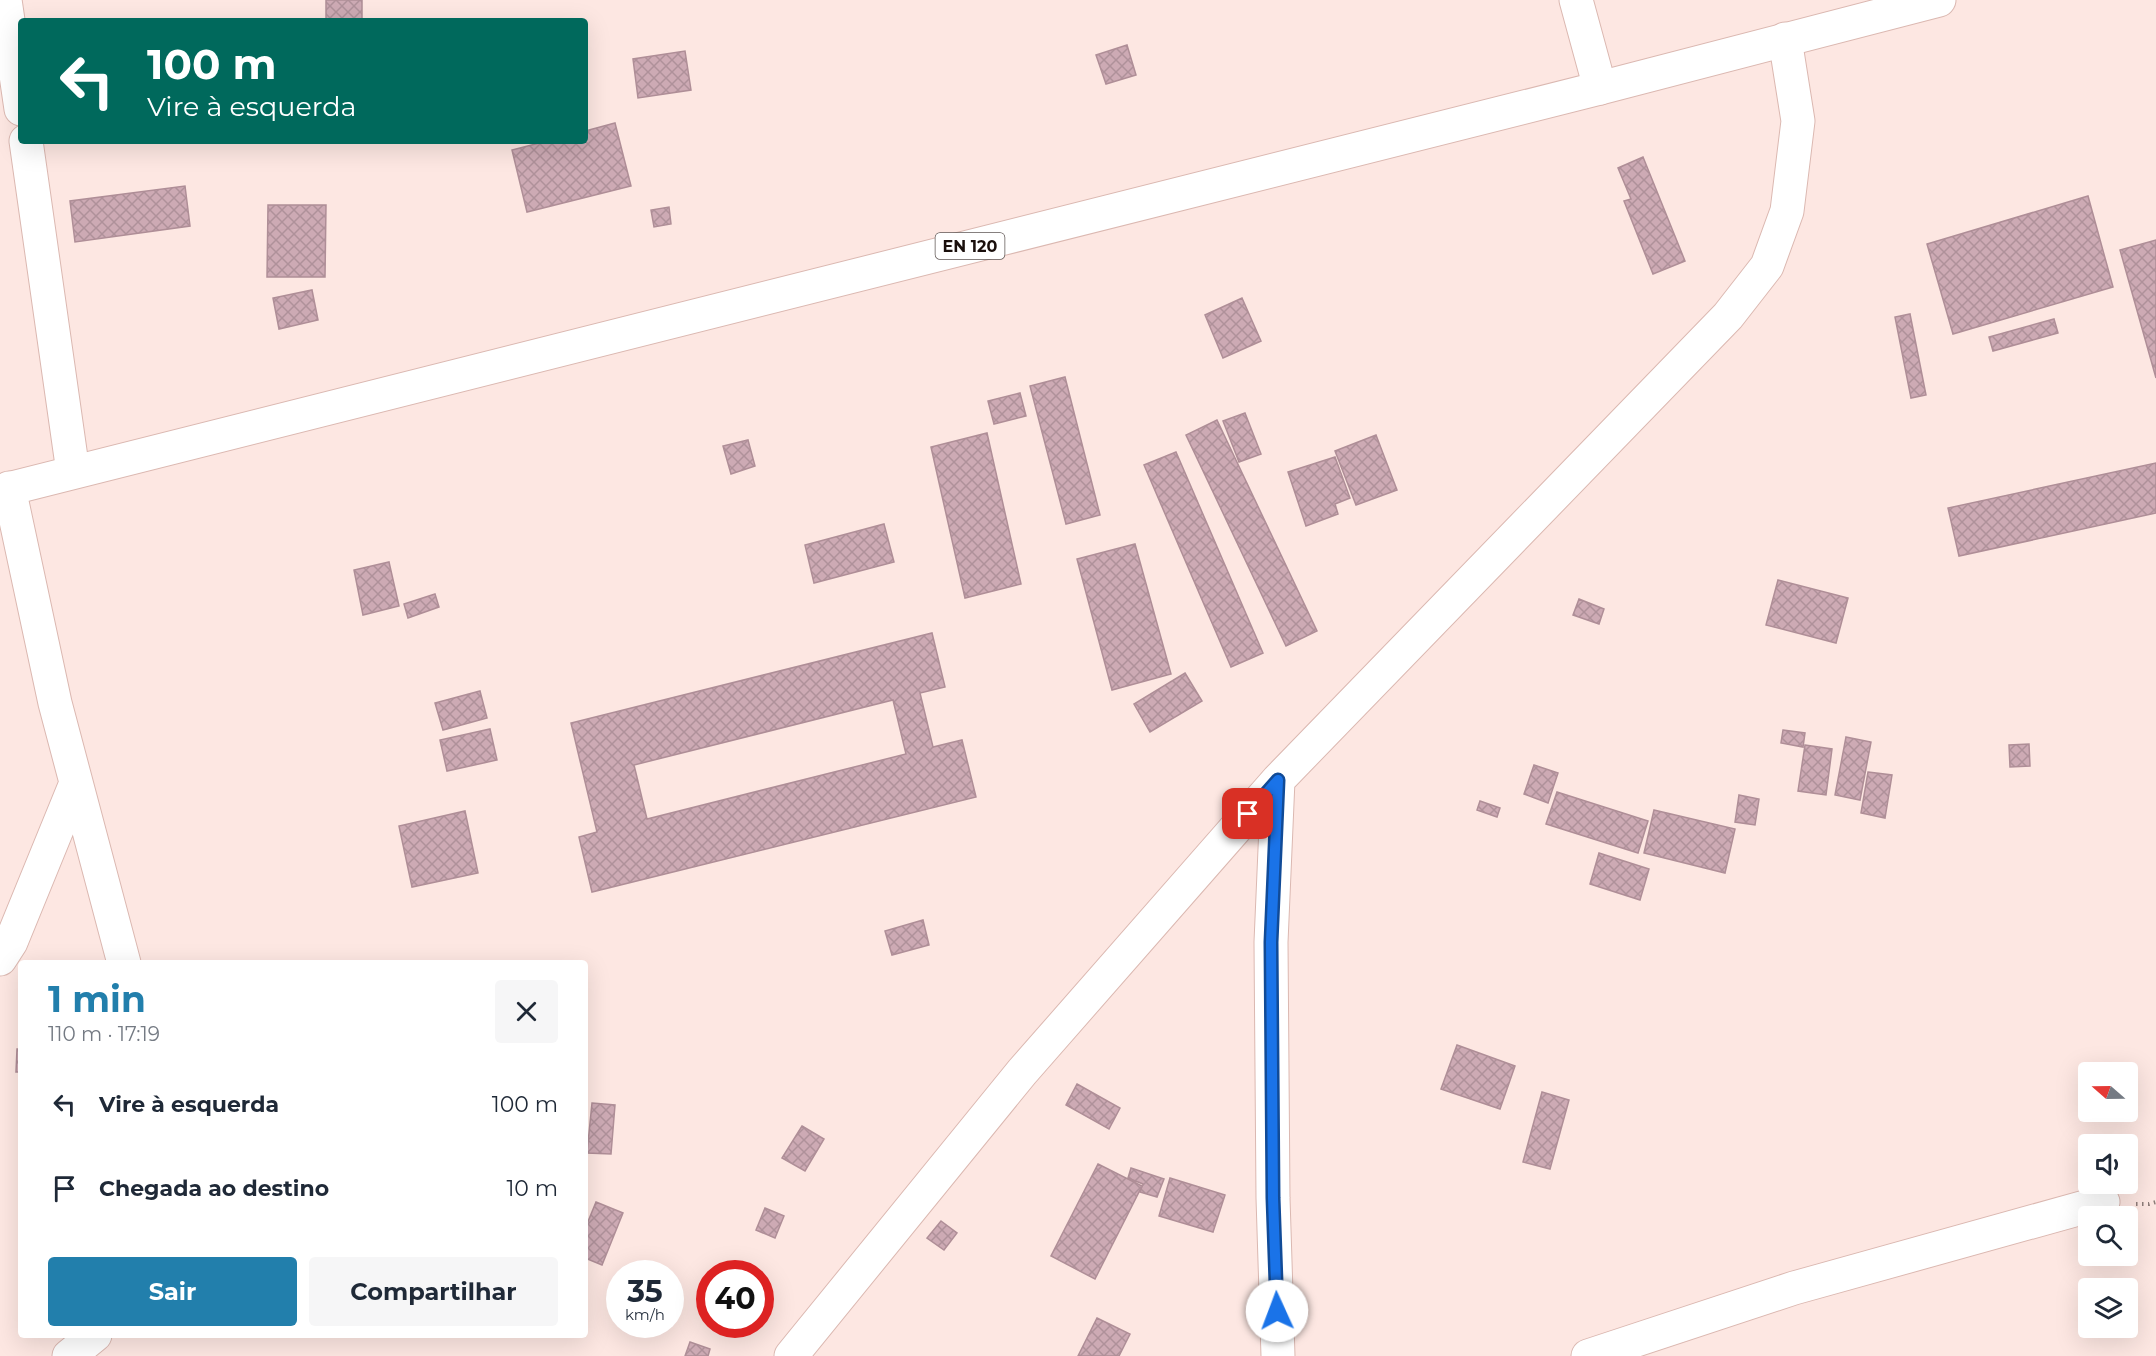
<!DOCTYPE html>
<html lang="pt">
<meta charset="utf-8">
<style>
:root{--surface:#fff;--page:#f6f6f7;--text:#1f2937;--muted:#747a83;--accent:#227fac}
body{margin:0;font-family:Montserrat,sans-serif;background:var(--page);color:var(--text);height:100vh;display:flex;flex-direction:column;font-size:22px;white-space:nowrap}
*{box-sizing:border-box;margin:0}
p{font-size:20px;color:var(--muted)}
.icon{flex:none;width:33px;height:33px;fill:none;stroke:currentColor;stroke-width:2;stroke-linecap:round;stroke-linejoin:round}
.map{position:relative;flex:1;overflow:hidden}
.sheet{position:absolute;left:18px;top:960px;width:570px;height:378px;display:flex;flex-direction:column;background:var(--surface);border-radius:6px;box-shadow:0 6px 24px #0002}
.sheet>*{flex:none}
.banner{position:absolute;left:18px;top:18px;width:570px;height:126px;border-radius:6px;box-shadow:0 6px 24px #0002;background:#00695c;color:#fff;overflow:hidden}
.needle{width:39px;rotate:290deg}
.buttons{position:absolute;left:2078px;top:1062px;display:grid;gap:12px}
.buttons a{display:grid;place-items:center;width:60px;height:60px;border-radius:6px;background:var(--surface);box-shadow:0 6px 24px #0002;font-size:30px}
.speed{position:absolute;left:606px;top:1260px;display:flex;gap:12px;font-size:30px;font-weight:700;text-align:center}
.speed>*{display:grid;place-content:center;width:78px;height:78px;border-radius:50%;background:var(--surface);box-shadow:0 6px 24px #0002;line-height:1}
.speed small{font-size:15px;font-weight:400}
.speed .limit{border:9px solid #d22;background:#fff;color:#111}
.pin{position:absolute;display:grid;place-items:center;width:51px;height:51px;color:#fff;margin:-26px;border-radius:12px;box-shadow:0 3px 9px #0006}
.me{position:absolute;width:66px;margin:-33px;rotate:358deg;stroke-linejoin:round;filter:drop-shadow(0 0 4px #0008)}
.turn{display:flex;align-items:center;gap:21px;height:126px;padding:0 30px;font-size:27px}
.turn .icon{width:78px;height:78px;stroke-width:2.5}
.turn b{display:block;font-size:42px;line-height:51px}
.round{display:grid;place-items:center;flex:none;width:63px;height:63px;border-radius:6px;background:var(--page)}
.headline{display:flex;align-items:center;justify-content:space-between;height:102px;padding:0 30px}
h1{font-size:36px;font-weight:700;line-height:45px;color:var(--accent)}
.primary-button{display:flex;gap:12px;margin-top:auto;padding:12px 30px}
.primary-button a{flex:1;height:69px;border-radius:6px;background:var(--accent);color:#fff;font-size:24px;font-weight:700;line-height:69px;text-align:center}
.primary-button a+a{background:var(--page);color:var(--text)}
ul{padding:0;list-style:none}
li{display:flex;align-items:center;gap:18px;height:84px;padding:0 30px}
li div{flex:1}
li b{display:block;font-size:22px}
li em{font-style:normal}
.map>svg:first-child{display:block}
.building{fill:url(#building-cross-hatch);stroke:#af8e97;stroke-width:1.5;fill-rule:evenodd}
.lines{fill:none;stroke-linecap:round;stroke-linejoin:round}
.minor-casing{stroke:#dbb8b1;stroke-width:35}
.major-casing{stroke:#dbb8b1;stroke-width:35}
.path{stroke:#8e7d79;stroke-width:4;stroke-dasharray:1.5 4.5;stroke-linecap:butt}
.minor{stroke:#fff;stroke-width:33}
.major{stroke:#fff;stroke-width:33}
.route-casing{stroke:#114b97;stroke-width:15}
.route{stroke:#1a73e8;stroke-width:10}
.labels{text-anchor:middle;stroke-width:6;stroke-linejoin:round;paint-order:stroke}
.shield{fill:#fff;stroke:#5f5755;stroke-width:1.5}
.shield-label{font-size:16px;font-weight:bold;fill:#1a0f0c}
</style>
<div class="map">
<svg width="2156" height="1356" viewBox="0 0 2156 1356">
<defs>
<pattern id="building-cross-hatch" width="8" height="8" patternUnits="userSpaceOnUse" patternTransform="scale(1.5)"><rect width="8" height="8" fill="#cdaab4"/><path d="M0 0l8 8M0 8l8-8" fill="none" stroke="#af919a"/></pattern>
</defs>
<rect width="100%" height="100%" fill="#fde7e2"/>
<path class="building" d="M326,0H362V21H326Z
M1127,45L1136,75L1106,84L1096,55Z
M685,51L691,90L638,98L633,59Z
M615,123L631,186L527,212L512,150L547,141H585V131Z
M1643,157L1685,261L1653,274L1624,201L1631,199L1618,168Z
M185,186L190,226L75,242L70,201Z
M2088,196L2113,287L1953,334L1927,244Z
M268,205H326L325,277H267Z
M669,207L671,224L654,227L651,210Z
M2156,240V378L2120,250Z
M312,290L318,320L279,329L273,298Z
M1242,298L1261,341L1223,358L1205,315Z
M1910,314L1926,395L1911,398L1895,317Z
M2054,319L2058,333L1993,351L1989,337Z
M1065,377L1100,515L1066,524L1030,386Z
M1020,393L1026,416L994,424L988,401Z
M1245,413L1261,454L1239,462L1223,421Z
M1217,420L1317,631L1286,646L1186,435Z
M987,433L1021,584L965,598L931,447Z
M1376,435L1397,490L1356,505L1335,451Z
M748,440L755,466L731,474L723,446Z
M1176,452L1263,653L1231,667L1144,465Z
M1335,457L1350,498L1335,504L1338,514L1306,526L1288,472Z
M2156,463V513L1959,556L1948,508Z
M884,524L894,562L814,583L805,545Z
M1135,544L1171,674L1112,690L1077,559Z
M389,562L399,606L363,615L354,570Z
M1778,580L1848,598L1836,643L1766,625Z
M435,594L439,607L408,618L404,604Z
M1579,599L1604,609L1599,624L1573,615Z
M932,633L945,687L920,693L933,747L962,740L976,797L592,892L579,837L597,832L571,723ZM893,700L906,754L647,819L634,765Z
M1185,673L1202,701L1150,732L1134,704Z
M480,691L487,718L443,730L435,703Z
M490,729L497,760L447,771L440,740Z
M1783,730L1805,733L1803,747L1781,743Z
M1846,737L1871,742L1860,800L1835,795Z
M2029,744L2030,766L2010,767L2009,745Z
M1805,745L1832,749L1826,795L1798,791Z
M1534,765L1558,773L1548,803L1524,794Z
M1868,772L1892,775L1885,818L1861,813Z
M1557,792L1648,821L1638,853L1546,824Z
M1739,795L1759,799L1755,825L1735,822Z
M1480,801L1500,808L1497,817L1477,810Z
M1654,810L1735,829L1725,873L1644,853Z
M465,811L478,873L412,887L399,826Z
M1599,853L1649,869L1640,900L1590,884Z
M923,920L929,945L892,955L885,931Z
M1457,1045L1515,1066L1500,1109L1441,1089Z
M17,1049H21V1072H16Z
M1077,1084L1120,1108L1109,1129L1066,1105Z
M1542,1092L1569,1100L1550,1169L1523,1162Z
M592,1103L615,1105L611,1154L587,1153Z
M802,1126L824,1139L805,1171L782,1158Z
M1098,1164L1142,1186L1095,1279L1051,1256Z
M1131,1168L1164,1179L1157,1197L1140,1192L1143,1184L1128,1178Z
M1170,1178L1225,1195L1213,1232L1159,1216Z
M596,1202L623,1213L602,1265L585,1258V1229Z
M765,1208L784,1216L775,1238L756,1230Z
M941,1221L957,1233L944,1250L927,1238Z
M635,1266L647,1274H631Z
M1097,1318L1130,1334L1119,1356H1078Z
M690,1342L710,1349L708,1356H685Z"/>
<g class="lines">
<defs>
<path id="minor" d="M5,0L21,109
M1576,0L1600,88
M26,141L73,472
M9,488L55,703L124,963
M0,959L11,942L76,783
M69,1356L95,1335
M791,1356L1022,1072L1278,780
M1278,1356L1273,1198L1271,942L1278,780L1728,316L1767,266L1787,211L1798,121L1785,39
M1588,1356L1794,1288L2103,1202"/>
<path id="major" d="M0,491L1600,88L1939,0"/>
</defs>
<use href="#minor" class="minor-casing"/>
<use href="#major" class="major-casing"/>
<path class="path" d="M2136,1204H2149L2156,1202"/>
<use href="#minor" class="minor"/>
<use href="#major" class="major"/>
</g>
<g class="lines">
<defs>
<path id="route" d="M1248,814L1278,780L1271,942L1273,1198L1277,1311"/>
</defs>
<use href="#route" class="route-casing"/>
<use href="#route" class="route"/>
</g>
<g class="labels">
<rect class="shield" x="935.5" y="233" width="69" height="26" rx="4.5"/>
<g class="shield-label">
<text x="970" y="252">EN 120</text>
</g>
</g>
</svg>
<div class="buttons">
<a><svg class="needle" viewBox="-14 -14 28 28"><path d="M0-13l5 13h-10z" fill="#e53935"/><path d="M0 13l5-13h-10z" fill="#747a83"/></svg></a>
<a><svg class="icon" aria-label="sound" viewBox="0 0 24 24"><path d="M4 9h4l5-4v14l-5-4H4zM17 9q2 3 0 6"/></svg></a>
<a><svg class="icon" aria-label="search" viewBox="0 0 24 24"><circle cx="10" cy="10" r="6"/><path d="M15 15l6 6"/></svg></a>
<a><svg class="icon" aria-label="layers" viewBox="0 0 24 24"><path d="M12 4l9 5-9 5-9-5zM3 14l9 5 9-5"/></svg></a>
</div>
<div class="speed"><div>35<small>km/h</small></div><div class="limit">40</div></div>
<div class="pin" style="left:1248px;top:814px;background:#d93025"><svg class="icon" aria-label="arrive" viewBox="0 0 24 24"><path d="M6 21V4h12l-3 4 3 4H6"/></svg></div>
<svg class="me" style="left:1277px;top:1311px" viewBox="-20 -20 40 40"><circle r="19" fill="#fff"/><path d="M0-13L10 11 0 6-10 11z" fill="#1a73e8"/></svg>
<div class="banner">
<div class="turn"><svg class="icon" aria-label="left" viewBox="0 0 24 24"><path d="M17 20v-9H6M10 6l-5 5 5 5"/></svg><div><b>100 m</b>Vire à esquerda</div></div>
</div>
<section class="sheet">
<div class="headline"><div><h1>1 min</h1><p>110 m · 17:19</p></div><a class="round"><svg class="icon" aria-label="close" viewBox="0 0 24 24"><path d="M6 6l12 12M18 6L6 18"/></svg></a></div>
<ul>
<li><svg class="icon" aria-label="left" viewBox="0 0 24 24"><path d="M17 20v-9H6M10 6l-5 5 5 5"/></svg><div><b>Vire à esquerda</b></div><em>100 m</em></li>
<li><svg class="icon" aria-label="arrive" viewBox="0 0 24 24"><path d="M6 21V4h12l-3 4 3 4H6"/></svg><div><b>Chegada ao destino</b></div><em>10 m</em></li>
</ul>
<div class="primary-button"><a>Sair</a><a>Compartilhar</a></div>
</section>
</div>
